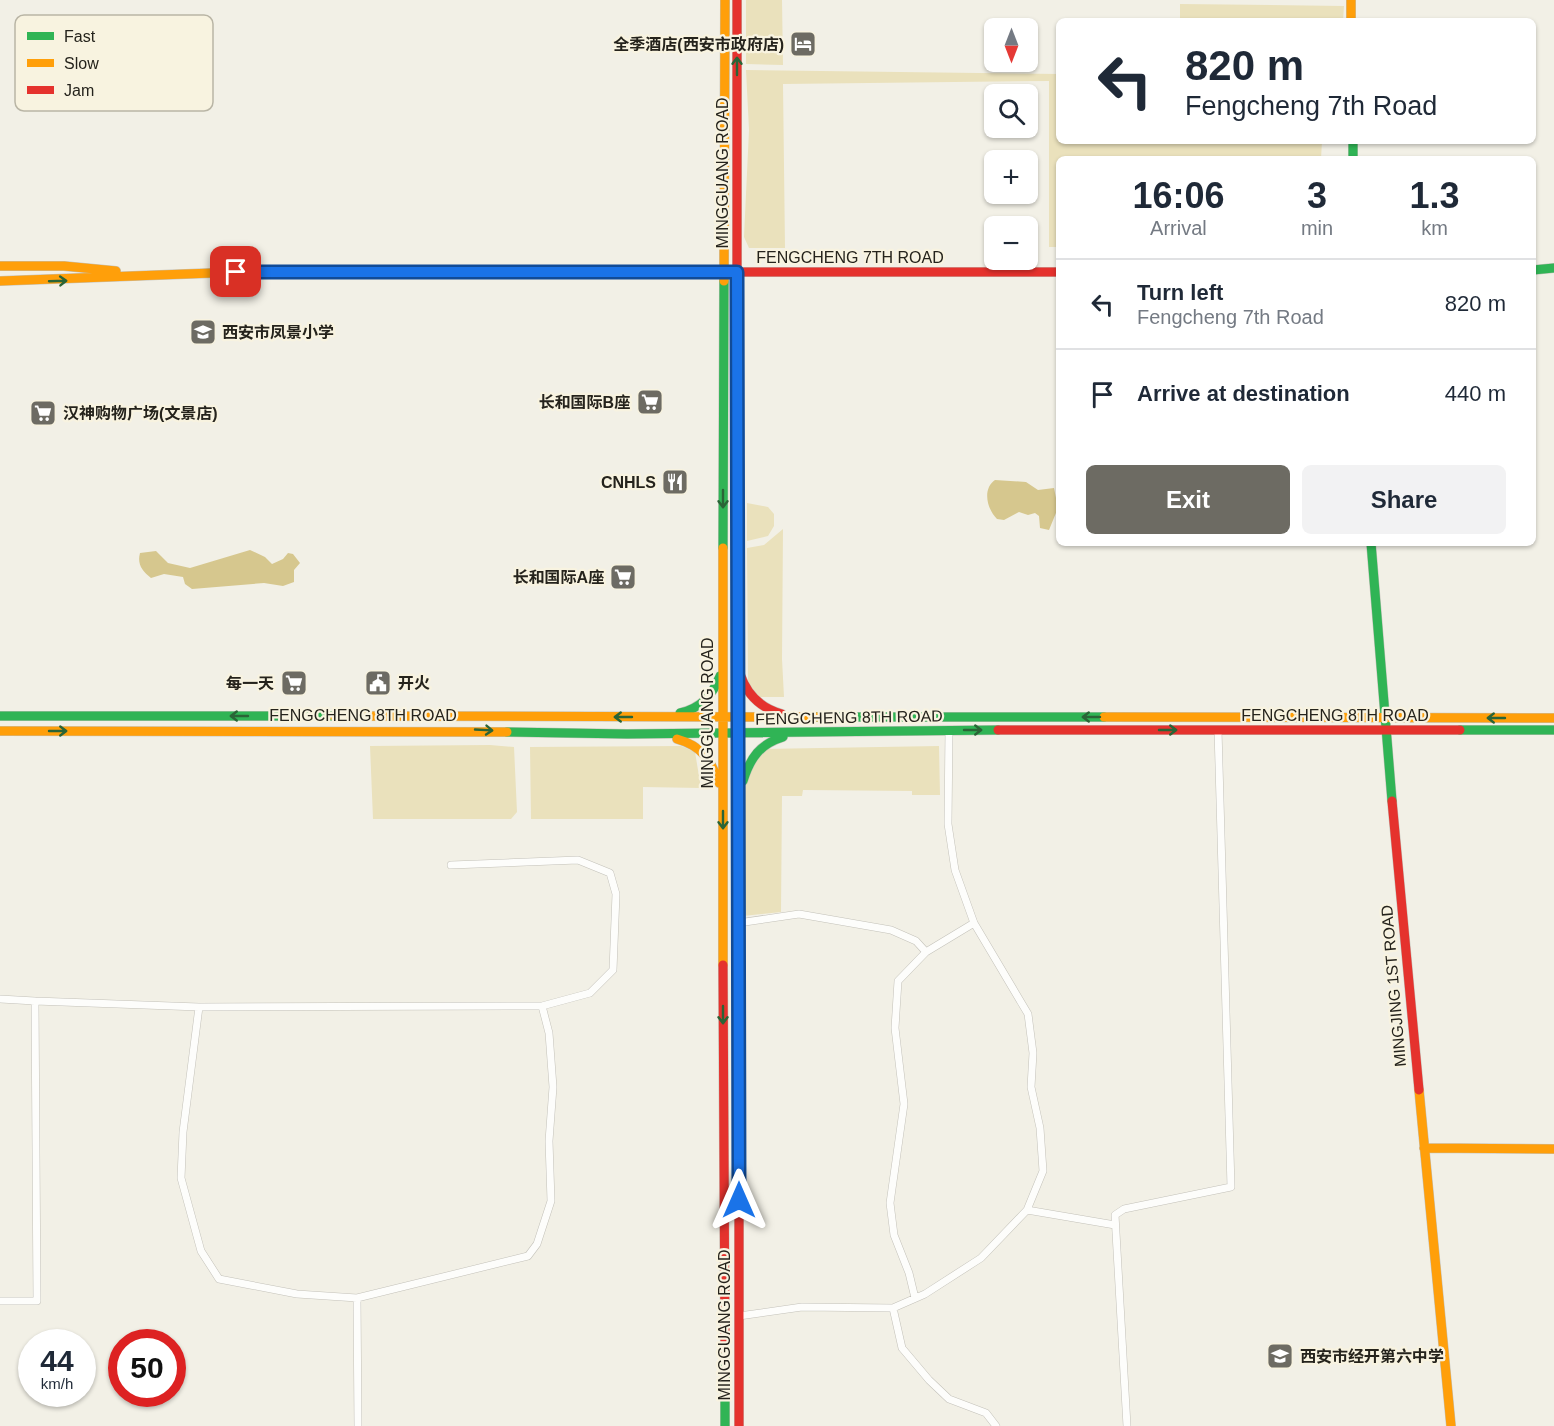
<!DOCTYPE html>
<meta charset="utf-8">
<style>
:root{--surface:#fff;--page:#f2f2f3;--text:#1f2937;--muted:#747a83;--line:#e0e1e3;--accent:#6d6b63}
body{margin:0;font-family:Helvetica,"Noto Sans SC",sans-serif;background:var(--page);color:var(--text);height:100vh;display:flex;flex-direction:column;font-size:22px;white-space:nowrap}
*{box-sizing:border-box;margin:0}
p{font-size:20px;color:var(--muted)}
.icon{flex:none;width:33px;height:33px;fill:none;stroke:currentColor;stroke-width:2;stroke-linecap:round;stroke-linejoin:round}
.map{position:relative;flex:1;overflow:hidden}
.details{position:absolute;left:1056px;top:156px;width:480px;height:390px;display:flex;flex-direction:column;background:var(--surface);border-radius:9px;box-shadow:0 2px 4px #0004}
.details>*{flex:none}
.guide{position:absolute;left:1056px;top:18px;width:480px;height:126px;border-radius:9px;box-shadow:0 2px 4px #0004;background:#fff;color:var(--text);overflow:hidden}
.needle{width:39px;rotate:180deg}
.controls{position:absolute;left:984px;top:18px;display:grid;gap:12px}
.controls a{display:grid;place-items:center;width:54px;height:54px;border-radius:9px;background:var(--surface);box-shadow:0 2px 4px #0004;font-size:30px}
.speed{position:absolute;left:18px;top:1329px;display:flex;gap:12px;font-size:30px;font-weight:700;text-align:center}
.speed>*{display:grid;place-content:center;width:78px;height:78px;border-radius:50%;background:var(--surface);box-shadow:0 2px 4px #0004;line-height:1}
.speed small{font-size:15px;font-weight:400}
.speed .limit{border:9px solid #d22;background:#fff;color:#111}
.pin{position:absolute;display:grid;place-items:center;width:51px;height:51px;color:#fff;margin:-26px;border-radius:12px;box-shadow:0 3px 9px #0006}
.me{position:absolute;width:66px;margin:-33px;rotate:0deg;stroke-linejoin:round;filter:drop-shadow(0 0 4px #0008)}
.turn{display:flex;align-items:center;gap:21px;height:126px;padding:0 30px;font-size:27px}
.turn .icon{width:78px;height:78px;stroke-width:2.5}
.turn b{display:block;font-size:42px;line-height:51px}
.eta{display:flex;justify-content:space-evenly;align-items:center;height:102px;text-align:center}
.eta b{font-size:36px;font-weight:700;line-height:42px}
.cta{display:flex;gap:12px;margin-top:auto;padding:12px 30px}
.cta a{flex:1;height:69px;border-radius:9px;background:var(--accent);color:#fff;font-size:24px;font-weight:700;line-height:69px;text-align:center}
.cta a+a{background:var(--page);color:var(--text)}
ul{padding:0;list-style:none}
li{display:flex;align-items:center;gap:18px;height:90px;padding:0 30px;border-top:2px solid var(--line)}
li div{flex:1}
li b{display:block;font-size:22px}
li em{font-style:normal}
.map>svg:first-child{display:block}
.green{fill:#eae1bc}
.water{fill:#d6c78e}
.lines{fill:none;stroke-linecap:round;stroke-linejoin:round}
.street-casing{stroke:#c3c1b9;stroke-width:8}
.fast-casing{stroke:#c3c1b9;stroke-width:10}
.slow-casing{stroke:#c3c1b9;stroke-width:10}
.jam-casing{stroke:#c3c1b9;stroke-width:10}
.street{stroke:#fdfdfb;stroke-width:7}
.fast{stroke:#30b455;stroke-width:9}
.slow{stroke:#ff9f0a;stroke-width:9}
.jam{stroke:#e5322d;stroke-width:9}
.oneway{stroke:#2a6436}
.route-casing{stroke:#114b97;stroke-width:15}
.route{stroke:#1a73e8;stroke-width:10}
.labels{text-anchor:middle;stroke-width:4.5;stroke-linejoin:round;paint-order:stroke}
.poi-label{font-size:16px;font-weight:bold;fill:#25231c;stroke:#f8f3e0;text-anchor:end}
.street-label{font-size:16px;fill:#25231c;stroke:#f8f3e0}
.key{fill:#f8f3e0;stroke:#b9b5a5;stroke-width:1.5}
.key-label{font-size:16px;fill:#25231c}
</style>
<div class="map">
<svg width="1554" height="1426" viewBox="0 0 1554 1426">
<rect width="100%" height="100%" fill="#f2f0e6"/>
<path class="green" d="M746,0H782L783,65L746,64Z
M1180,4L1344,6L1343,21H1180Z
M746,70L1059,74V141H1322L1321,159H1059V247H1049V81L783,84L785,248H749L744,237L749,130Z
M747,503L768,507L774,514V526L768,536L747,541Z
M783,529L782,659L784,697H760L752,691L748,681L747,548L764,545Z
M490,745L514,747L517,812L511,819H373L370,746Z
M681,746L695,752L701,788L643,787V819H531L530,747Z
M939,746L940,795H912V791L803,790L802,796H782L781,912L743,916V774L755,749Z"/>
<path class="water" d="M995,480L1026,482L1038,490L1054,488L1058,508L1049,530L1040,528L1039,516L1035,513L1028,515L1019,512L1004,520L997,519C987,509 982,489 995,480Z
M250,550L265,557L272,564L283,559L288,553L293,554L300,563L294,570V582L283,586L264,583L192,589L185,584L183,577L164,574L151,578C142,571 137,564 140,553L156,551L168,563L190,568Z"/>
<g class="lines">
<defs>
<path id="street" d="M738,923L799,914L891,930L916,941L926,952
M0,999L35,1001L37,1301H0
M35,1001L199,1007L542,1006L590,993L613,970L616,894L610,873L578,860L451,865
M199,1007L183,1132L181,1178L201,1251L219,1279L297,1294L357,1298L528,1256L537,1244L551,1201L549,1141L553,1087L549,1033L542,1006
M1027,1210L1115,1225
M357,1298L358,1426
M915,1298L909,1273L894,1235L890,1203L904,1104L895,1028L898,981L926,952L974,923
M893,1308L902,1348L929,1380L949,1399L986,1413L996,1426
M739,1316L802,1307L893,1308L925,1294L981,1258L1027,1210L1043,1171L1040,1128L1031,1087L1033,1053L1028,1014L974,923L955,870L948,824L949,730
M1127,1426L1115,1215L1124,1209L1231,1187L1218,730"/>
<path id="fast" d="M1353,141V159
M1533,270L1554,268
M239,272H655
M1371,543L1392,801
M723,548L724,281
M738,643L739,1149
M680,713C701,708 712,696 720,676
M0,716H334
M817,717H1104
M1460,730H1554
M507,732L627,734L998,730
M743,781C750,758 760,744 783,737
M725,1350V1426"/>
<path id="slow" d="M1351,0V21
M0,266H64L116,271
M0,281L239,272
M724,281L725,0
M737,356L738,643
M723,548V965
M334,716L817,717
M1104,717L1554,718
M0,731L507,732
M677,739C702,746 711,760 719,783
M1419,1090L1451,1426
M1424,1148L1554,1149"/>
<path id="jam" d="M737,0V356
M655,272H1059
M740,674C747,695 760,708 782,714
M998,730H1460
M1392,801L1419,1090
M723,965L725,1350
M739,1149V1426"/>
</defs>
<use href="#street" class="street-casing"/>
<use href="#fast" class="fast-casing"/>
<use href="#slow" class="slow-casing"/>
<use href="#jam" class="jam-casing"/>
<use href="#street" class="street"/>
<use href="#fast" class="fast"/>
<use href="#slow" class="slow"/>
<use href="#jam" class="jam"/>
</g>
<defs><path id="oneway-shaft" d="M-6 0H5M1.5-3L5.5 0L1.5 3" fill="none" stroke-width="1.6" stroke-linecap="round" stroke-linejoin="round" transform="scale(1.5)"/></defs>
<g class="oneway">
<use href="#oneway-shaft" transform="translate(737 66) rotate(-90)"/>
<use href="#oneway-shaft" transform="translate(58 281) rotate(-2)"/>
<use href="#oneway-shaft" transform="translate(723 499) rotate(90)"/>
<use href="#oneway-shaft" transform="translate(239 716) rotate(-180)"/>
<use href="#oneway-shaft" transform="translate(623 717) rotate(-180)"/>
<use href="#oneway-shaft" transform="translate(1091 717) rotate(180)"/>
<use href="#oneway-shaft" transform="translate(1496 718) rotate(-180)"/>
<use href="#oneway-shaft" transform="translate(484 730) rotate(3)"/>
<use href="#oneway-shaft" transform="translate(973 730)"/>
<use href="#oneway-shaft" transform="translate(1168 730)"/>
<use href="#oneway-shaft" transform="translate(58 731)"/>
<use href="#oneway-shaft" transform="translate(723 820) rotate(90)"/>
<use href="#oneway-shaft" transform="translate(723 1015) rotate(90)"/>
</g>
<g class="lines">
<defs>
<path id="route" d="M236,272H737L739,1200"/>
</defs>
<use href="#route" class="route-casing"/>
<use href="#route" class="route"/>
</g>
<defs>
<symbol id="hotel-square" viewBox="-11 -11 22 22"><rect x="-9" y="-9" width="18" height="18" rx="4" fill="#6d6b63" stroke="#f8f3e0"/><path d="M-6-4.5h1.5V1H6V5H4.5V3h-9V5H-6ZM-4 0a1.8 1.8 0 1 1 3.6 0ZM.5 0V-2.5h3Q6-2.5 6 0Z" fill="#fff"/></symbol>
<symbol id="school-square" viewBox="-11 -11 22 22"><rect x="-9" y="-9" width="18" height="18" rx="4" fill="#6d6b63" stroke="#f8f3e0"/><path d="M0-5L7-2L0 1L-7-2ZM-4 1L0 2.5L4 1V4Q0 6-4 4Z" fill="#fff"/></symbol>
<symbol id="supermarket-square" viewBox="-11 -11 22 22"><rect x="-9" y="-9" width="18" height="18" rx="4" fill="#6d6b63" stroke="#f8f3e0"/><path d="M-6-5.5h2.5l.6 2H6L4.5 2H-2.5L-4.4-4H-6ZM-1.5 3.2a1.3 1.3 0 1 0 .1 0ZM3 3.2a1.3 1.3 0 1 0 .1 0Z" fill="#fff"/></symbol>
<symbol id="restaurant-square" viewBox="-11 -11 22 22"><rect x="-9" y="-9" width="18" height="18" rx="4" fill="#6d6b63" stroke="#f8f3e0"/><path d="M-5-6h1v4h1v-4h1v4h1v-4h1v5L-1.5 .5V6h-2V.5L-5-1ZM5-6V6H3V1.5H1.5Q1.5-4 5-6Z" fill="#fff"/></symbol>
<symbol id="civic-square" viewBox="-11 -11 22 22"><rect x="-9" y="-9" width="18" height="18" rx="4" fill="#6d6b63" stroke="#f8f3e0"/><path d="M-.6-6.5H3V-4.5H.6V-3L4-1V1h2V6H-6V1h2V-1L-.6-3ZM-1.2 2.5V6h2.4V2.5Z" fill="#fff"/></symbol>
</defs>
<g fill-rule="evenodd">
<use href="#hotel-square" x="788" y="29" width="30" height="30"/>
<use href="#school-square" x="188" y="317" width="30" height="30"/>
<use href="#supermarket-square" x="635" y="387" width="30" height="30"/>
<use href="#supermarket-square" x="28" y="398" width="30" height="30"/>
<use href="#restaurant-square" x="660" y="467" width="30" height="30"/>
<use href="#supermarket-square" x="608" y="562" width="30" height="30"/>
<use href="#supermarket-square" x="279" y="668" width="30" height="30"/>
<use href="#civic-square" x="363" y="668" width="30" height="30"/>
<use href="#school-square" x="1265" y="1341" width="30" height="30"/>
</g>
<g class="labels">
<g class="poi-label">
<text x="784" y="50">全季酒店(西安市政府店)</text>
<text x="222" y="338" text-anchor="start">西安市凤景小学</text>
<text x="630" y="408">长和国际B座</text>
<text x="63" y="419" text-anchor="start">汉神购物广场(文景店)</text>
<text x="656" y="488">CNHLS</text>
<text x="604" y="583">长和国际A座</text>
<text x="274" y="689">每一天</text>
<text x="398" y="689" text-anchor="start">开火</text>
<text x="1300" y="1362" text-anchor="start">西安市经开第六中学</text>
</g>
<g class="street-label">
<text transform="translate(722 173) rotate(-90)" y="6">MINGGUANG ROAD</text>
<text x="850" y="263">FENGCHENG 7TH ROAD</text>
<text transform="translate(707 713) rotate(-90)" y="6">MINGGUANG ROAD</text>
<text x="363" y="721">FENGCHENG 8TH ROAD</text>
<text x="1335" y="721">FENGCHENG 8TH ROAD</text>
<text transform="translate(849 717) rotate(-1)" y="6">FENGCHENG 8TH ROAD</text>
<text transform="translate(1393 986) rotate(-95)" y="6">MINGJING 1ST ROAD</text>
<text transform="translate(724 1325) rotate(-90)" y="6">MINGGUANG ROAD</text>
</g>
</g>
<rect x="15" y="15" width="198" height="96" rx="9" class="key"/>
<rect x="27" y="32" width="27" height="8" fill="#30b455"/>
<rect x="27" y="59" width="27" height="8" fill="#ff9f0a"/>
<rect x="27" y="86" width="27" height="8" fill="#e5322d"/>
<g class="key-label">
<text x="64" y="42">Fast</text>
<text x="64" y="69">Slow</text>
<text x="64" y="96">Jam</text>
</g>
</svg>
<div class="controls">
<a><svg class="needle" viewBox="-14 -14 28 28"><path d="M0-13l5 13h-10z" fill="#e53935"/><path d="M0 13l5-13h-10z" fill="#747a83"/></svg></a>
<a><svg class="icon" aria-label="search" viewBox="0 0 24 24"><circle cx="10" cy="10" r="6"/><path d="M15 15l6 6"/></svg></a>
<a>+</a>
<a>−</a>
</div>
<div class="speed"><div>44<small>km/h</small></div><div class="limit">50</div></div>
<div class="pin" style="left:236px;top:272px;background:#d93025"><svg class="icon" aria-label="arrive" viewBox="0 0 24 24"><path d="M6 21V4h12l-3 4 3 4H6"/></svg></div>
<svg class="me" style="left:739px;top:1200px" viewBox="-20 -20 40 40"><path d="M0-17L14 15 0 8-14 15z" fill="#1a73e8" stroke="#fff" stroke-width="4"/></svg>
<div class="guide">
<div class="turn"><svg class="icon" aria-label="left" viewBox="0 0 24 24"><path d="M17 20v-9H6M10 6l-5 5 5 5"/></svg><div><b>820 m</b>Fengcheng 7th Road</div></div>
</div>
<section class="details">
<div class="eta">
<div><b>16:06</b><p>Arrival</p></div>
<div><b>3</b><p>min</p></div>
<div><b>1.3</b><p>km</p></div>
</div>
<ul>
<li><svg class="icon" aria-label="left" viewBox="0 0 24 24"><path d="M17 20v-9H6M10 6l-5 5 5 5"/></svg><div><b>Turn left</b><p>Fengcheng 7th Road</p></div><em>820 m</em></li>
<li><svg class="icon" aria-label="arrive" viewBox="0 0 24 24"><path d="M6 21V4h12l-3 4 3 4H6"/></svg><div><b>Arrive at destination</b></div><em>440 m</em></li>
</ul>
<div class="cta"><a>Exit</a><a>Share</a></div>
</section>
</div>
